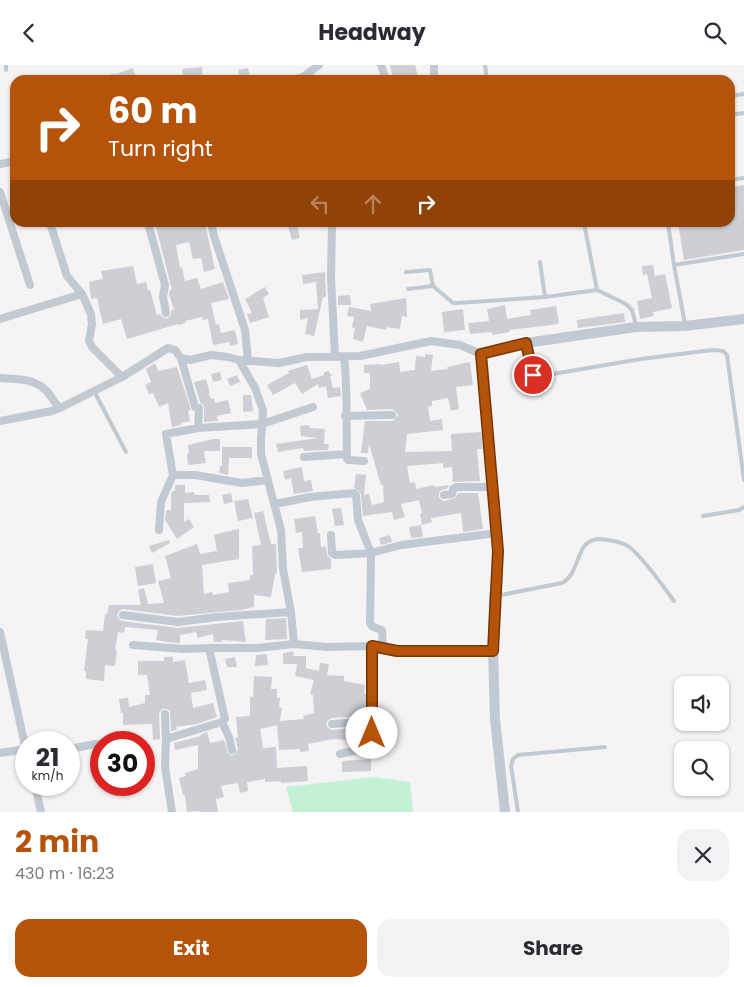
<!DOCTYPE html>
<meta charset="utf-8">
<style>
:root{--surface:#fff;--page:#f2f2f3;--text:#2b2b33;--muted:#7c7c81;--accent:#b45309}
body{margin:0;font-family:Poppins,sans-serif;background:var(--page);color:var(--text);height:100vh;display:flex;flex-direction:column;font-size:19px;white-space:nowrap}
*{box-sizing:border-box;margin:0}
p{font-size:16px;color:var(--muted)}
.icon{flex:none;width:28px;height:28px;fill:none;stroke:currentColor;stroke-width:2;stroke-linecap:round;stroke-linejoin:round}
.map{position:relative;height:747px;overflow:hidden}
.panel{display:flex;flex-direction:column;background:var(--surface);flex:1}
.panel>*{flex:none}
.hud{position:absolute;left:10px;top:10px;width:725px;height:152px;border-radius:15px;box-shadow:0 1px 4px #0004;background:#b45309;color:#fff;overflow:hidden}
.fabs{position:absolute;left:674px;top:611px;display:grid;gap:10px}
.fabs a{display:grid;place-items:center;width:55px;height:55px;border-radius:10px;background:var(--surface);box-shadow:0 1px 4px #0004;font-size:25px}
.speed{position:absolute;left:15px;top:666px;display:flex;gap:10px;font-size:25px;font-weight:700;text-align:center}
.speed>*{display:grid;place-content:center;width:65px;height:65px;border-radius:50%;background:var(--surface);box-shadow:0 1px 4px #0004;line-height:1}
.speed small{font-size:12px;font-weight:400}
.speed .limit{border:8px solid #d22;background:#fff;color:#111}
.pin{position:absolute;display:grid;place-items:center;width:42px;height:42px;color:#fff;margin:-21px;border:2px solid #fff;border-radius:50%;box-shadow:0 1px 5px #0007}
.me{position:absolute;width:55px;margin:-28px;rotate:0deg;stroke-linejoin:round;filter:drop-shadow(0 0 4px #0008)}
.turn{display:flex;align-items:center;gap:18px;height:105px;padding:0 15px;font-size:22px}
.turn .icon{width:65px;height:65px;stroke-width:2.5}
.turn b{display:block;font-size:35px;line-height:42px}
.lanes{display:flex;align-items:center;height:48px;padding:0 15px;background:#0003;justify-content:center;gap:25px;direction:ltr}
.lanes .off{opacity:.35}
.round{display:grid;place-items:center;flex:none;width:52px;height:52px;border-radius:15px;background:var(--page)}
.overview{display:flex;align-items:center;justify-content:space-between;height:85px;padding:0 15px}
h1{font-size:30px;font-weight:700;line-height:38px;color:var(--accent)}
.cta{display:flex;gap:10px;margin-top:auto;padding:10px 15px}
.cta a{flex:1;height:58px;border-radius:15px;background:var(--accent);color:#fff;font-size:20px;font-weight:700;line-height:58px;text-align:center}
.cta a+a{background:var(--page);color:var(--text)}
header{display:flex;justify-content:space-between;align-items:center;height:65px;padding:0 15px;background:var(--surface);font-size:22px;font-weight:700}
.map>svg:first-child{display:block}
.green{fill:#c3f1d5}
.building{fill:#cdcfd5}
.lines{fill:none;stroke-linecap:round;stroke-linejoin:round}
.service{stroke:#c1cad2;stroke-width:4}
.minor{stroke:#c1cad2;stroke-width:8}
.tertiary{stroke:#c1cad2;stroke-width:10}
.route-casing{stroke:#753606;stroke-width:12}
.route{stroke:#b45309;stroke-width:9}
</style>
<header><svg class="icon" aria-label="back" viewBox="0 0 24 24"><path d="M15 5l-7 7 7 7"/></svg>Headway<svg class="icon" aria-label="search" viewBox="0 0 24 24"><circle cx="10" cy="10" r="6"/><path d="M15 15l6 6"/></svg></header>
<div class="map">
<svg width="744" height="747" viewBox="0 0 744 747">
<rect width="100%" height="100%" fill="#f5f3f3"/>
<path class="green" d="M374,712L410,717L413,747H293L286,722Z"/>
<path class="building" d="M390,0H415L419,15H393Z
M202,2L203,14H183L182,4Z
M133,3L137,15H119L116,9Z
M248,3L251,14L240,15L238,5Z
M744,120V185L684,195L678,158H730V122Z
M155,158H205L215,204L204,207L201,193L193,194L189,177L176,180L180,203L182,202L185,216L197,213L201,224L223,217L229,234L211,238L216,260L219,259L221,268L235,265L238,279L230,281V277L213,280L208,254L203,255L202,252L185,256L186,258L179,260L178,259L127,274L121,254L103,259L97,233L91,234L89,217L103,214L101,206L133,201L137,219L146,217L148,225H150L157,250L160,249L162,252L167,254L171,250V245H174L169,229L170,225H172Z
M297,159L300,173L292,175L288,161Z
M653,200L655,211L665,209L672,243L653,247L654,251L640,254L637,236L652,233L647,209L643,210L642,201Z
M325,207L326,232H323L314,271L305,269L308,253L300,255V245L318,244L316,217L303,219L302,210Z
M265,222L269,229L263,233L269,252L250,258L247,249L252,248L245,234Z
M350,230L351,240H338V231Z
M406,233L407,252L402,251L400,264L386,262V265L367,261L363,277L353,274L355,263L352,262L354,252L347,251L349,242L371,246L370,239Z
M505,240L507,254L531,250L530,245L556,241L559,259L509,265L510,267L492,270V267L470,269L468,258L489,256L487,244Z
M463,244L465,265L444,267L442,247Z
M624,248L625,257L578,263L577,255Z
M425,289L433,290L431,306L448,304L447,302L470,297L473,320L456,322L459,344L451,346L448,333L432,336V341L428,342L430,356L442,354L443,365L407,369L405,387L452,386L451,369L481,367L483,384H477L480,416L453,417L452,402L443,403V398L407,401L410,418L415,417L416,424L434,420V422L449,420L447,424L441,425L439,428V433L444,436L455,433L458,428H478L483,464L463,467L461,448L431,453L432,457L422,460L420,449L422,448L419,435L401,439L405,452L394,455L392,447L363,451L361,429L354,422L356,409L366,410L364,430L369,429L372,440L384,437L383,420H381L369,379L368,388H361L365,356H393L398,350L396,347L392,344L367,345L360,328L370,324V308H364V300L381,299V300L399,297L400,307L415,305L416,291L425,292Z
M155,298L158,306L177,302L191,345L188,346L190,356L181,358V360L172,362L168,338L159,342L153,328L149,329L145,320L151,317L146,304Z
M307,300L312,314L324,310V307L329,306L330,309L333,310L330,311L333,323L340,322L341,331L328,333L326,321L319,323L318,319L302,329L295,318L273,330L267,320L289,308L288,306Z
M220,307L222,315L213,317L211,309Z
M237,310L240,317L230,321L227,314Z
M206,314L210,329L208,330H210L211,334L214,333L215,338L228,335L231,348L217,351L218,356L204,357V341L200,337L194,317Z
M243,330H251L253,346L243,347Z
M309,360L310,363L325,364L324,379H329L328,385L304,386L303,383L278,387L276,379L318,373L301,371L300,361Z
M213,374H220V386H204L206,398L188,400L187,389L189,388L188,380Z
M222,382H252V393H229L228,410L219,408L220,401H222Z
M302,402L304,416L311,415L313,426L294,429L291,413L285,415L283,406Z
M175,420H185V428L194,427V430H209L210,437L184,438V457L189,454L194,462L177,474L165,455L166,445H171V429L172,426H175Z
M231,428L233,437L224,439L222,430Z
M248,434L253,453L238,456L234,436Z
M341,443L344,460L335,461L332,444Z
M263,446L271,479H276L277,509H275L271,532L254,530V542L241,545L178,551L123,544L119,546L117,550L119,554L122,556L178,563L243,556L246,577L222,575V577H214L213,569L198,573L196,567L180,570V578L167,577L156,575L158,565L125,562L124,568L118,567L115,585H117L115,601L105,600L104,616L86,614V606H84L88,574H85L86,565L103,566L105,549H107L109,540H141L138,525L144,523L148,539L164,538L158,516L171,513L165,491L197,479L200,489L217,486L214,470L224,467L232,466V465L239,464V494L202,500L204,529L212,527L213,530L229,527L228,518L250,515V510H253L252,481L261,480L254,448Z
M315,451L318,468H320L321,482L326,481L327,490L331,494V504L302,507L298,483H303L302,467L296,468L294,454Z
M421,460L423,472L411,473L409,462Z
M390,470L392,477L381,480L379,473Z
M169,475L170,478L152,488L149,481Z
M153,499L156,518L138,521L135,502Z
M286,553L287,574L265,575L266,554Z
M293,586L294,591H306V603L319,606L320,598L329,599L327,610L344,611V616L365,620L364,629H366V651L332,653L328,655L326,659L328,663L332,665L366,662V677L351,681V675L333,674L308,679L309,686L300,687V684L279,685L277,660L260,664L263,683L276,682L277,703L307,701L308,716L281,718V716L265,717V714L247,717L248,726L240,728L238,718L225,720L221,721L224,732L216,734L218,747H200L199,746L187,747L185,730H183L179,713L186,711L185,708L198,704V680L175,685L174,678L201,671L200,670L207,667L210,678L224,675L228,688L231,690L235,689L238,684L235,673L238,672L236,652L250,651V632H253L254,611L272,612L271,624H277V633H280L279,642L282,643L280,656L304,654L303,651L314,648L313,630L310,629L314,615L295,611L297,600L295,599H283V588Z
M267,589L268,600L255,601L256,590Z
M164,592H173V597L185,595L189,618L205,615L207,625L191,628L193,643L213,638L217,652L197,659L176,662L177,665L171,666L170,646L167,644H162L159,649L160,674L153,675L152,659L123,660V648H121L119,634L128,633L129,642L145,638V630H150L147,610H138V596H164Z
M235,592L237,602H227L225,594Z
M371,694V706L342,707V696Z"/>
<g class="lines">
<path class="service" d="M6,0V5
M485,0L487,15
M730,31L744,29
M730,50L744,48
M730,115L744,113
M584,158L597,225
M668,158L674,200L685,259
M540,197L545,232
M674,200L744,189
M406,207L430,205L433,221
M408,224L433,221L453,238H457L545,232L597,225L626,239L632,245L636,260
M527,280L531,308L535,312L641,294L704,286L715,285L723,286L727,290L744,415
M94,326L126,387
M703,451L739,445L744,442
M496,531L562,518C575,511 576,495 583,483C587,477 593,474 600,474C608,475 619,476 626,480C639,486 665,524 674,536
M518,747L511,701L513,694L518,690L605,682"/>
<path class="minor" d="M381,0L386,15
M113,13V15
M292,15L303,12L319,0
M434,15V0
M0,99L15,96
M0,127L30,220
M50,158L67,211L82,229L91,249L92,259L89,276L92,282L122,312
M148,158L165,220L163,232L166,248
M211,158L214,171L245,265L248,295
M332,158L331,212L335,292
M0,254L82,229
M344,292C348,326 346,360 347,394L348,395L364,396
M181,293L195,342
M239,295L255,323L263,345L261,374V389L281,465L283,504L291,547L294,579
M0,313C14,314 30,313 42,322C50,327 53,337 60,343L122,312L168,283L175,285L181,293L190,295L211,290L228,292L239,295L279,298L307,292L360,291L431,276L460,280L481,289
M345,351L392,350
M0,356L52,346L60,343
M198,363L199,343
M304,392L347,389
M173,410H195L242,418L268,415
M444,430L452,429L453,424L456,422H493
M275,439L310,432L354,428L356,430L358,455L371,488L370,558L373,562L382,565L383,583
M159,465L161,437L173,410L166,369L198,363L262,359L313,342
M331,470L332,488L335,490L371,488L401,480L497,468
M123,550L178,557L217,552L291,547
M0,567L26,685
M133,580L183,584L209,583
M165,649L166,674
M222,657L229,672L232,685
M332,659L372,656
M69,684L96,679
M0,688L26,684
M340,689L370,682L372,680V581
M35,720L41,747
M172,747L165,702L166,674L222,657L225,654L209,583H257L294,579L327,582L372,581L397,586L493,585"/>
<path class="tertiary" d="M505,747L495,654L493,585L494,532L498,500L497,468L481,289L526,278L636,262L685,261L744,254"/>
</g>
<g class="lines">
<defs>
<path id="route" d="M372,668V581L397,586H493L498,486L481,289L526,278L533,310"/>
</defs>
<use href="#route" class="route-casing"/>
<use href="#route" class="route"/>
</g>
</svg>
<div class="fabs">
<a><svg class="icon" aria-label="sound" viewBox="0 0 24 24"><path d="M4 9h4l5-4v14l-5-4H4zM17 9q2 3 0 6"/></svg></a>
<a><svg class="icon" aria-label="search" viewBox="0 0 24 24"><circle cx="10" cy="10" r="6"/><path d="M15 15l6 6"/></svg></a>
</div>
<div class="speed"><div>21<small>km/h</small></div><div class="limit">30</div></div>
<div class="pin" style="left:533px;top:310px;background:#d93025"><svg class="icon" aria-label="arrive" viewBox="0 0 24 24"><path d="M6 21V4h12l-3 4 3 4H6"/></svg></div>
<svg class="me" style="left:372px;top:668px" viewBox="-20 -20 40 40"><circle r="19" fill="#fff"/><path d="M0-13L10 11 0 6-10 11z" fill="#b45309"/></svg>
<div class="hud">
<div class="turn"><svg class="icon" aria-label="right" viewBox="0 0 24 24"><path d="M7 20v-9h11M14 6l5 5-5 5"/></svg><div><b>60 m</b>Turn right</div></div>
<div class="lanes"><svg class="icon off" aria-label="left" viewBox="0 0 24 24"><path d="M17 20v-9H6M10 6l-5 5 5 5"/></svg><svg class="icon off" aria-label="ahead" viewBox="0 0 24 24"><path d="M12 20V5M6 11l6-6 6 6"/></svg><svg class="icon" aria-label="right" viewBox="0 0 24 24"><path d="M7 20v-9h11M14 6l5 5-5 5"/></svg></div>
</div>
</div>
<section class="panel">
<div class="overview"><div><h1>2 min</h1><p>430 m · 16:23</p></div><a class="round"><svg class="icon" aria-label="close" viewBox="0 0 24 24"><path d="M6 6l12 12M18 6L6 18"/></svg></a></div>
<div class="cta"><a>Exit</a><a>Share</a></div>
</section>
